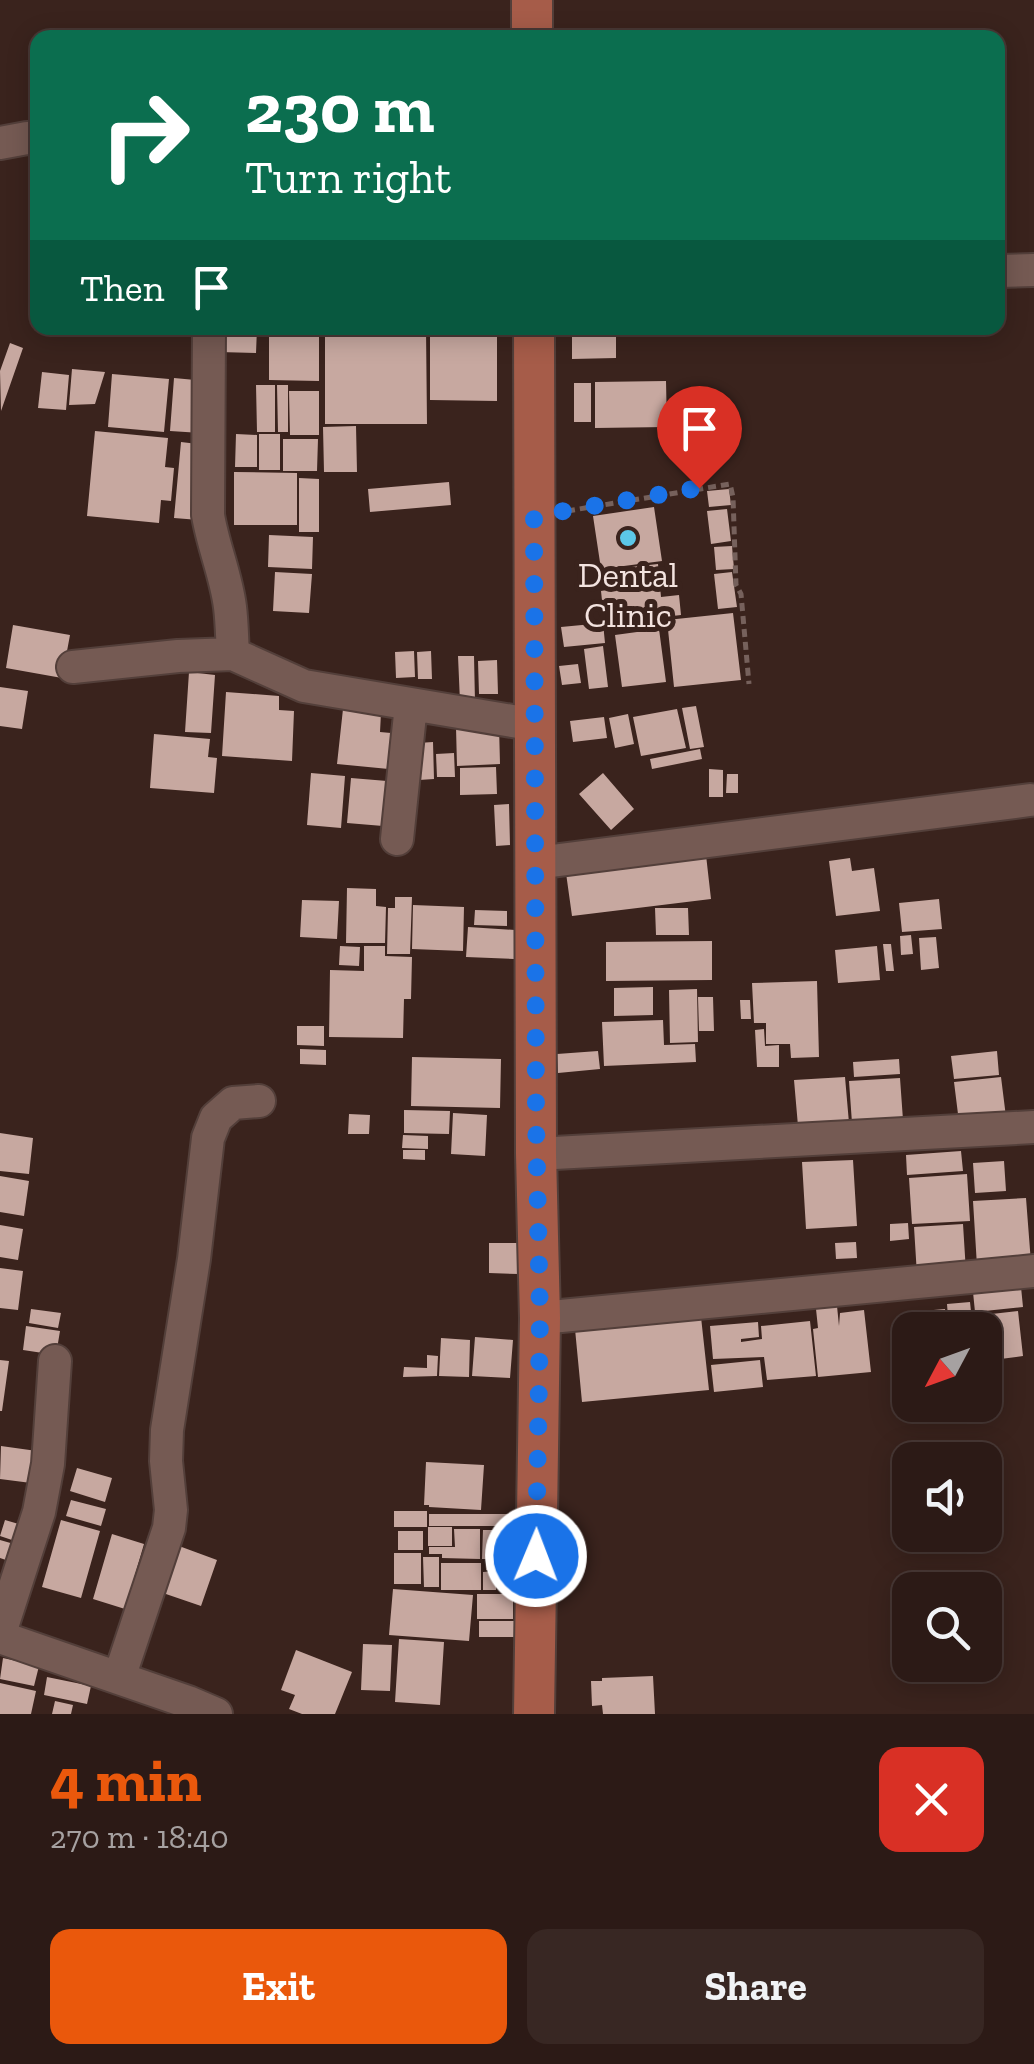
<!DOCTYPE html>
<meta charset="utf-8">
<style>
:root{--surface:#2c1a16;--page:#382723;--text:#f1f3f6;--muted:#a6a1a1;--line:#483835;--accent:#ea580c}
body{margin:0;font-family:"Zilla Slab",serif;background:var(--page);color:var(--text);height:100vh;display:flex;flex-direction:column;font-size:38px;white-space:nowrap}
*{box-sizing:border-box;margin:0}
p{font-size:32px;color:var(--muted)}
.icon{flex:none;width:55px;height:55px;fill:none;stroke:currentColor;stroke-width:2;stroke-linecap:round;stroke-linejoin:round}
.map{position:relative;height:1714px;overflow:hidden}
.side{display:flex;flex-direction:column;background:var(--surface);flex:1}
.side>*{flex:none}
.top-card{position:absolute;left:30px;top:30px;width:975px;height:305px;border-radius:20px;box-shadow:0 5px 25px #0003,0 0 0 2px var(--line);background:#0b6e4f;color:#fff;overflow:hidden}
.needle{width:65px;rotate:229deg}
.buttons{position:absolute;left:892px;top:1312px;display:grid;gap:20px}
.buttons a{display:grid;place-items:center;width:110px;height:110px;border-radius:20px;background:var(--surface);box-shadow:0 5px 25px #0003,0 0 0 2px var(--line);font-size:50px}
.pin{position:absolute;display:grid;place-items:center;width:85px;height:85px;color:#fff;margin:-102px -42px;border-radius:50% 50% 50% 0;rotate:-45deg;box-shadow:0 0 10px #0007}
.pin .icon{rotate:45deg}
.me{position:absolute;width:110px;margin:-55px;rotate:1deg;stroke-linejoin:round;filter:drop-shadow(0 0 8px #0008)}
.turn{display:flex;align-items:center;gap:35px;height:210px;padding:0 50px;font-size:45px}
.turn .icon{width:130px;height:130px;stroke-width:2.5}
.turn b{display:block;font-size:70px;line-height:85px}
.then{display:flex;align-items:center;height:95px;padding:0 50px;background:#0003;gap:20px;font-size:38px}
.round{display:grid;place-items:center;flex:none;width:105px;height:105px;border-radius:20px;background:var(--page)}
.summary{display:flex;align-items:center;justify-content:space-between;height:170px;padding:0 50px}
h1{font-size:60px;font-weight:700;line-height:75px;color:var(--accent)}
.primary-button{display:flex;gap:20px;margin-top:auto;padding:20px 50px}
.primary-button a{flex:1;height:115px;border-radius:20px;background:var(--accent);color:#fff;font-size:40px;font-weight:700;line-height:115px;text-align:center}
.primary-button a+a{background:var(--page);color:var(--text)}
.map>svg:first-child{display:block}
.building{fill:#c7a8a0}
.lines{fill:none;stroke-linecap:round;stroke-linejoin:round}
.minor-casing{stroke:#533f3a;stroke-width:36}
.major-casing{stroke:#533f3a;stroke-width:44}
.path{stroke:#76615c;stroke-width:5;stroke-dasharray:8 5;stroke-linecap:butt}
.minor{stroke:#755a53;stroke-width:32}
.major{stroke:#a65c49;stroke-width:40}
.route{stroke:#1a73e8;stroke-width:18;stroke-dasharray:0 32.4}
.poi-dot{fill:#5cc7e8;stroke:#3a231d;stroke-width:4}
.labels{text-anchor:middle;stroke-width:10;stroke-linejoin:round;paint-order:stroke}
.poi-label{font-size:35px;fill:#f3e3df;stroke:#3a231d}
</style>
<div class="map">
<svg width="1034" height="1714" viewBox="0 0 1034 1714">
<rect width="100%" height="100%" fill="#3a231d"/>
<path class="building" d="M220,328H257L256,353L219,352Z
M269,328H319V381L269,380Z
M325,328H426L427,424H325Z
M430,328H497V401L430,400Z
M572,328H616V358L572,359Z
M10,343L23,348L1,411L0,371Z
M72,369L105,372L95,404L69,405Z
M42,372L69,375L66,410L38,408Z
M112,374L169,379L164,432L108,427Z
M174,378L206,381L201,433L170,431Z
M666,381L667,427L595,428V382Z
M574,383H591V422H574Z
M256,385H275V432H257Z
M277,385H288V432H278Z
M289,391H319V435H290Z
M356,426L357,472H324L323,427Z
M95,431L168,438L165,467L174,468L171,501L161,500L159,523L87,516Z
M236,434L257,435V467H235Z
M259,434H280V470H259Z
M283,439H318L317,471H283Z
M181,442L206,445L199,520L174,518Z
M234,472L297,473V525H234Z
M299,478L319,479V532H299Z
M449,482L451,505L370,512L368,489Z
M729,489L731,505L709,507L707,491Z
M654,507L662,561L601,569L593,516Z
M727,509L731,541L711,544L707,511Z
M269,535L313,537L312,569L268,567Z
M732,546L734,569L716,570L714,547Z
M658,564L661,597L679,595L681,615L664,617L665,625L628,629L627,618L613,620L612,609L603,610L601,591L607,590L604,570Z
M275,572L312,574L309,613L273,611Z
M732,572L737,607L718,609L714,574Z
M733,613L741,680L674,687L667,620Z
M603,623L605,643L564,647L561,627Z
M13,625L70,635L62,678L6,668Z
M659,629L666,682L622,687L615,635Z
M603,646L608,687L589,689L584,649Z
M414,651L415,677L396,678L395,652Z
M431,651L432,679H418L417,652Z
M458,656H474L475,702H460Z
M497,660L498,694H479L478,661Z
M578,664L581,683L562,685L559,666Z
M189,672L215,675L211,733L185,732Z
M0,687L28,691L22,729L0,726Z
M226,692L279,696V710L294,711L292,761L222,756Z
M696,706L704,747L690,749L682,708Z
M343,709L381,713L380,732L402,734L399,770L337,764Z
M677,709L686,748L641,756L633,717Z
M628,714L634,744L615,748L609,718Z
M604,717L607,738L573,742L570,721Z
M499,726L500,764L457,766L456,727Z
M154,734L210,739L208,757L217,758L214,793L150,788Z
M433,742L434,779L419,780L418,743Z
M700,749L702,759L652,769L650,759Z
M454,753L455,777H437L436,754Z
M496,767L497,794L460,795V768Z
M709,769L723,770V797H709Z
M311,773L345,776L341,828L307,825Z
M603,773L634,809L611,830L579,794Z
M727,774H738V793H726Z
M351,778L387,781L383,826L347,823Z
M509,804L510,845L496,846L494,805Z
M706,855L711,899L572,916L566,873Z
M850,858L852,871L874,868L880,911L836,916L829,861Z
M347,888L376,889V906L386,907L385,943H346Z
M395,897H412L410,954H387L388,908H395Z
M939,899L942,929L902,932L899,903Z
M302,900L339,901L337,939L300,937Z
M413,905L464,907L463,951L412,949Z
M655,908H688L689,935H656Z
M475,910L507,911V926L474,925Z
M468,927L515,930L514,959L466,957Z
M911,935L913,954L901,955L900,936Z
M936,937L939,968L921,970L919,938Z
M712,941V980L606,981V942Z
M883,944H891L894,971H886Z
M340,946L360,947L359,966L339,965Z
M364,946H385V956L412,957L411,999H404L403,1038L329,1037L330,970L364,971Z
M877,946L880,980L838,983L835,950Z
M817,981L819,1057L791,1058L790,1044H766V1023H754L752,983Z
M653,987V1015L614,1016V988Z
M697,989L698,1042L670,1043L669,990Z
M698,997H713L714,1031H699Z
M740,1000H750L751,1019H741Z
M663,1020L664,1045L695,1044L696,1062L604,1066L602,1022Z
M297,1026H324V1046L297,1045Z
M764,1029L765,1046L779,1045V1067H757L755,1030Z
M300,1049L326,1050V1065L300,1064Z
M598,1051L600,1069L558,1073L557,1054Z
M997,1051L999,1075L954,1079L951,1056Z
M412,1057L501,1059L500,1108L411,1106Z
M899,1059L900,1074L854,1077L853,1062Z
M845,1077L849,1123L798,1126L794,1080Z
M1001,1077L1007,1125L960,1130L954,1082Z
M900,1078L903,1120L852,1123L849,1081Z
M404,1110L450,1111L449,1134L404,1133Z
M453,1113L487,1115L485,1156L451,1154Z
M349,1114L370,1115L369,1134H348Z
M0,1133L33,1138L29,1174L0,1171Z
M403,1135L428,1136V1149L402,1148Z
M403,1150H425V1160L403,1159Z
M961,1151L963,1171L907,1175L906,1155Z
M853,1160L857,1226L806,1229L802,1162Z
M1004,1161L1006,1191L975,1193L973,1163Z
M967,1174L970,1221L912,1224L909,1178Z
M0,1176L29,1181L24,1216L0,1212Z
M1026,1198L1031,1263L977,1266L973,1201Z
M908,1223L909,1239L890,1241V1224Z
M963,1224L966,1272L917,1275L914,1227Z
M0,1225L23,1229L18,1260L0,1257Z
M856,1242L857,1258L836,1259L835,1243Z
M489,1243H519V1274L489,1273Z
M0,1268L23,1271L18,1310L0,1308Z
M1021,1287L1023,1307L975,1312L973,1292Z
M970,1302L973,1330H949L947,1304Z
M837,1306L839,1326L840,1313L864,1310L871,1372L818,1377L813,1329L818,1328L816,1309Z
M31,1309L61,1313L58,1328L29,1323Z
M945,1309L947,1330H924L922,1311Z
M1018,1311L1023,1356L985,1361V1330H976L974,1316Z
M701,1317L709,1390L582,1402L575,1329Z
M810,1321L816,1376L767,1380L764,1357L713,1359L710,1326L758,1322L759,1337L741,1339V1342L762,1339L761,1326Z
M26,1326L60,1331L56,1355L23,1350Z
M475,1337L513,1340L510,1378L472,1376Z
M441,1338L470,1340L469,1377L439,1376Z
M427,1355L438,1356L437,1376L403,1377L404,1367L427,1368Z
M0,1360L9,1361L2,1411H0Z
M760,1360L763,1387L714,1392L711,1365Z
M1,1446L44,1452L39,1484L0,1479Z
M426,1462L484,1465L481,1510L429,1507V1505H424Z
M77,1468L112,1478L105,1502L70,1491Z
M71,1500L106,1509L101,1526L66,1516Z
M394,1511H427V1527H394Z
M429,1514H514V1526H429Z
M5,1520L29,1527L24,1544L0,1536Z
M61,1520L100,1531L81,1598L42,1587Z
M428,1527H452V1546H428Z
M454,1529H480V1559L442,1558V1554H429V1547H455Z
M483,1530H514V1559H482Z
M398,1531H423V1550H398Z
M112,1534L144,1544L125,1609L93,1599Z
M0,1540L14,1544L9,1561L0,1558Z
M179,1546L217,1560L201,1606L163,1593Z
M394,1553H421V1584H394Z
M423,1557H439V1587H424Z
M515,1561V1570H486V1562Z
M441,1563H481V1590H441Z
M496,1571V1590H483V1572Z
M500,1573H514V1590H500Z
M393,1589L473,1595L469,1641L389,1635Z
M477,1594H513V1619H477Z
M479,1621H517V1637H479Z
M399,1639L444,1642L440,1705L395,1702Z
M363,1644L392,1645L390,1691L361,1690Z
M296,1650L352,1672L335,1714H302L289,1709L295,1695L281,1690Z
M3,1658L39,1666L34,1686L0,1679Z
M653,1676L655,1714H603L602,1705L592,1706L591,1681H602V1678Z
M47,1677L91,1686L87,1704L44,1695Z
M0,1683L36,1691L31,1714H0Z
M55,1701L73,1705L71,1714H52Z"/>
<g class="lines">
<defs>
<path id="minor" d="M0,143L27,138L38,139
M998,271L1034,270
M209,328L208,515C213,546 226,575 230,607C232,623 232,639 233,654
M73,667L178,656L233,654L304,686L536,725
M397,839L411,705
M536,863L1030,800
M536,1154L1034,1127
M540,1318L1034,1271
M0,1633L39,1512L48,1464L55,1361
M0,1637L188,1702L216,1714
M119,1678L169,1528L171,1510L166,1461L167,1430L194,1259L208,1138L216,1118L233,1103L259,1101"/>
<path id="major" d="M532,0V38
M534,328L536,1154L540,1318L534,1714"/>
</defs>
<use href="#minor" class="minor-casing"/>
<use href="#major" class="major-casing"/>
<path class="path" d="M567,511L730,484L733,497L736,585L741,594L749,684"/>
<use href="#minor" class="minor"/>
<use href="#major" class="major"/>
</g>
<g class="lines">
<path class="route" d="M536,1556L540,1318L536,1118L534,516L699,488"/>
</g>
<circle class="poi-dot" cx="628" cy="538" r="10"/>
<g class="labels">
<g class="poi-label">
<text x="628" y="587">Dental<tspan x="628" dy="40">Clinic</tspan></text>
</g>
</g>
</svg>
<div class="buttons">
<a><svg class="needle" viewBox="-14 -14 28 28"><path d="M0-13l5 13h-10z" fill="#e53935"/><path d="M0 13l5-13h-10z" fill="#a6a1a1"/></svg></a>
<a><svg class="icon" aria-label="sound" viewBox="0 0 24 24"><path d="M4 9h4l5-4v14l-5-4H4zM17 9q2 3 0 6"/></svg></a>
<a><svg class="icon" aria-label="search" viewBox="0 0 24 24"><circle cx="10" cy="10" r="6"/><path d="M15 15l6 6"/></svg></a>
</div>
<div class="pin" style="left:699px;top:488px;background:#d93025"><svg class="icon" aria-label="arrive" viewBox="0 0 24 24"><path d="M6 21V4h12l-3 4 3 4H6"/></svg></div>
<svg class="me" style="left:536px;top:1556px" viewBox="-20 -20 40 40"><circle r="17" fill="#1a73e8" stroke="#fff" stroke-width="3"/><path d="M0-11L8 9 0 5-8 9z" fill="#fff"/></svg>
<div class="top-card">
<div class="turn"><svg class="icon" aria-label="right" viewBox="0 0 24 24"><path d="M7 20v-9h11M14 6l5 5-5 5"/></svg><div><b>230 m</b>Turn right</div></div>
<div class="then">Then<svg class="icon" aria-label="arrive" viewBox="0 0 24 24"><path d="M6 21V4h12l-3 4 3 4H6"/></svg></div>
</div>
</div>
<section class="side">
<div class="summary"><div><h1>4 min</h1><p>270 m · 18:40</p></div><a class="round" style="background:#d93025;color:#fff"><svg class="icon" aria-label="close" viewBox="0 0 24 24"><path d="M6 6l12 12M18 6L6 18"/></svg></a></div>
<div class="primary-button"><a>Exit</a><a>Share</a></div>
</section>
